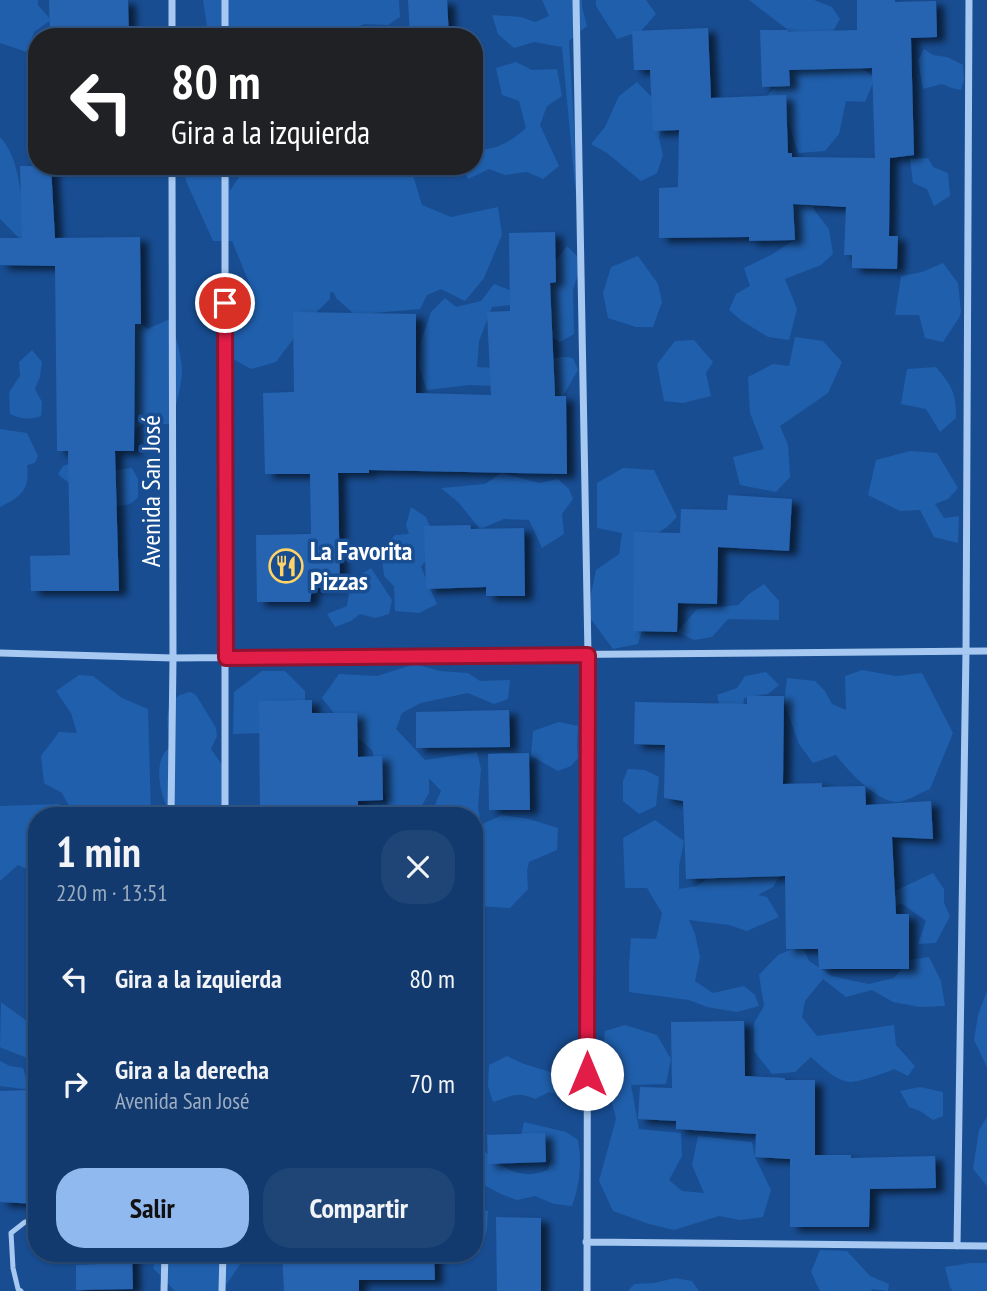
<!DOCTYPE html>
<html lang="es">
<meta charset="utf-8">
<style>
:root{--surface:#123a6e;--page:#1f4576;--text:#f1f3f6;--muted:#9cadc2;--line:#315481;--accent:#90b9f0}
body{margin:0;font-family:"PT Sans Narrow",sans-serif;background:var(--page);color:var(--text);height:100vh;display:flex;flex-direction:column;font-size:26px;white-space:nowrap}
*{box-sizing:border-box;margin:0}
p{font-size:23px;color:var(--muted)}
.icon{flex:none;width:38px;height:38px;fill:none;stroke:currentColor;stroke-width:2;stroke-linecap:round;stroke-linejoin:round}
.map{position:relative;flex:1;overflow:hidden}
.drawer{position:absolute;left:28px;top:807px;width:455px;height:455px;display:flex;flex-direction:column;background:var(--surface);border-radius:28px;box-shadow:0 2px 5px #0004,0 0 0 2px var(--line)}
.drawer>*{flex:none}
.top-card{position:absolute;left:28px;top:28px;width:455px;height:147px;border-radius:28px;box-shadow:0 2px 5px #0004,0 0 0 2px var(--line);background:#202124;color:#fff;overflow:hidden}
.pin{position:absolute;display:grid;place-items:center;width:60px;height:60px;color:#fff;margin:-30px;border:4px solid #fff;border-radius:50%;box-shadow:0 2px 7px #0007}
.me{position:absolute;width:77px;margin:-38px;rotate:0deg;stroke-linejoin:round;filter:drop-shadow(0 0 5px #0008)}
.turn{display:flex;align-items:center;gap:24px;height:147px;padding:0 28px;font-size:32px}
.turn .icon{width:91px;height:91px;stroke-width:2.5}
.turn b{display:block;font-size:49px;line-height:60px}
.round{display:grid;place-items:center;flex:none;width:74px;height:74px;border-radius:28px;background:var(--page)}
.overview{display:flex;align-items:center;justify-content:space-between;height:119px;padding:0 28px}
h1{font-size:42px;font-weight:700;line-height:52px}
.cta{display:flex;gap:14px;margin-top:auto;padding:14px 28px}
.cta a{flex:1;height:80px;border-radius:28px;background:var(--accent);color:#111;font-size:28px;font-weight:700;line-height:80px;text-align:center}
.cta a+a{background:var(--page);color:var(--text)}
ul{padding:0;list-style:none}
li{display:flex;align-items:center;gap:21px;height:105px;padding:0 28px}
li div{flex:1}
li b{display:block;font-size:26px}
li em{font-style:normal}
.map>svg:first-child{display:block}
.green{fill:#205fac}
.building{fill:#2664b1;filter:url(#shadow)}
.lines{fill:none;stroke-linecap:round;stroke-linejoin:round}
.lane{stroke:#a7c8f0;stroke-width:5}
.street{stroke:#a7c8f0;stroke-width:7}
.route-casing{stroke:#92132f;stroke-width:18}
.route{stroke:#e11d48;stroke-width:12}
.labels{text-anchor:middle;stroke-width:7;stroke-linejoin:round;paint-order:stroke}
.street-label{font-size:26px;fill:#fff;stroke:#184d92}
.poi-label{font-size:26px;font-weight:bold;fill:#fff;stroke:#184d92;text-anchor:start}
</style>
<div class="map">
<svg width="987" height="1291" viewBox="0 0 987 1291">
<defs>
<filter id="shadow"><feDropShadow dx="8" dy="4.5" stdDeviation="3.5" flood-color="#0009"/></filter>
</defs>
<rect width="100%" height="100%" fill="#184d92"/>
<path class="green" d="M0,0H38V5L51,20L34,32L27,52L0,43Z
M203,0H399L400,17L388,25L365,24L344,31L323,32L315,37H217L208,33Z
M542,0H582V7L587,26L569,41L582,262L573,290L574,334L560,342L537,328L530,303L492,307L479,341L477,367C496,369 515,367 534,363C548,360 557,355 573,358L578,370L563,396L494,386L469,385L427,390L419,367L421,341L431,312L445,298L456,307L481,301L494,284L517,293L534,288L567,246L582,261L562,47L534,42L514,48L498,34L492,15L521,17L535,22L549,16Z
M596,0H646L656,14L641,31L617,39L596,6Z
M749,0H814L832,7L840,19L827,42L875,78L865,102L846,101L839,134L825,151L798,153L790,127L768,95L789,72L788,30Z
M924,49L933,55L947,57L963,65L964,80L961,90L952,88L942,84L923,89L918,61Z
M516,62L532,70L557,69L562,96L547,106L540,125L559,166L543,179L527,172L505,175L489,169L468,179L462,166H474V148C494,153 511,141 526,128L519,101L502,95L496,68Z
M637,82L664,110L659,138L663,155L657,173L641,181L607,153L591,144L605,127L619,96Z
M0,137C23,161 22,211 24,243L0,219Z
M928,158L933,167L948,173L950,196L934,206L927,189L913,183L910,159Z
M185,166H229L230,191L246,166H445L411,169L422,205L451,217L498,207L502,235L484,278L465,301L441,289L427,295L420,309L373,313H353L336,298L334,293L330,292V299L306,322L276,362L251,369L219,351L213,315L225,295L250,285L232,241H213L186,181Z
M805,192L815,211L829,229L833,254L821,265L785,279L797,309L789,340L768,337L742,321L729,310L736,294L750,286L744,268L771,255L794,240L786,198Z
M638,256L658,284L662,302L653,327H636L608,318L603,293L611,267Z
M943,263L958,283L961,312L959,318L943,342L925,338L919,315H895L901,276L922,272Z
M127,308L147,329L170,319C175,335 181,352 182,369C182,388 175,407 171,424H143L134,429L123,355Z
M795,337L823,341L842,362L828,393L780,426L788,445L790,477L776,492L740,485L733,457L764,449L750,413L748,377L773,364L789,366Z
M694,340L713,362L706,373L711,396L683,403L664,401L657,364L675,341Z
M32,350L42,362L40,377L35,389L42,402L41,416C31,420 20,419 10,414L9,392L20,376L19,362Z
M936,367C952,387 956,391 956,418L940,432L926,409L901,404L907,369Z
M0,429L27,433L38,456L35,463L27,465C30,490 21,497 0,507Z
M910,451L937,453L958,488L948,499L935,504L944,518L959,516L958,543L934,537L920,510L900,511L868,495L876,460Z
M79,461L110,471L132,468L138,479V497C135,500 132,503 129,504C110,512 72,487 58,474L63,466Z
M623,468L654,470L677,517L667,527L640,545L651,597L638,644L613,649L587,614L596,570L619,554L622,533L597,528V483Z
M501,473L539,483L558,479L569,489L573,499L562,514L564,534L542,548L529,520L504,519L480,529L458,502L441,488L485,484Z
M411,507L426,517L437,544L421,567L437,604L419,613L395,611L394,586L384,576L381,551L395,535L409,534L406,525Z
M371,568L392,600L389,614L375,618L360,614L351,621L335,627L327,614L347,606L351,581Z
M764,584L779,601V620L728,619L712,637L694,640L677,632L697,609L738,605L749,594Z
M415,664L440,671L468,673L480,681L510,680L508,699L494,704L468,693L421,703L402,713L396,729L425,760L477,752L481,769L478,807L480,817L474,819V816L442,815L433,809L441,791L429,778V793L417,814L398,815L388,805L372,750L345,727L322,698L339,674L377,676Z
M862,670L896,676L922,673L953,733L930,789C922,792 905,802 898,802C878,803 847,770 836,755L813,763L799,744L784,703L787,678L815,681L825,691L832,704L846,710L845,676Z
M262,671H285L305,691V700L265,733L233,734L234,692Z
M766,672L779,685L768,694L744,698L741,728L723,719L717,695L737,688L745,676Z
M79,675L93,676L122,698L148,709L151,815H74L62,793L44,783L41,756L59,732L77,733L71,713L56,691Z
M190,692L196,695L216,728L217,736L211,749C228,774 233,772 223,802L234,810L235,815H172C160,800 151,758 171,747C168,732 162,707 178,696C182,694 186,693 190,692Z
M559,722L578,726L577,746L578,758L571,766L558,771L531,756L533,731Z
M628,769L645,770L659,777L656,806L639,814L623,801V781Z
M59,804L67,815L37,816V874L18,865L0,881V806Z
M502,815L529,819L558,828L557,850L529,862L527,871L528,889L510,908L476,906L474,905V828Z
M655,820L684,841L679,866V889L697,886L723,867H785L773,887L758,895L767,897L779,917L747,931L729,925L689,920L695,934L700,957L695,981L713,993L744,986L755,995L759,1006L737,1012L707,1007L689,1000L629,992V965L631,938L656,939L662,913L647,888H625L623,838Z
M933,873L944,889V903L950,916L936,943L918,944L926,921L901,903L873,922L884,896Z
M802,945L809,961L832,976L854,981L869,984L894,978L909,960L929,957L941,981L945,1006L920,1007L893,1002L872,990L846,997L823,979L805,1001L802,1017L817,1036L894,1025L896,1045L915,1066L908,1076L894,1069C886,1073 859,1082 850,1082C836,1081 821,1066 811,1057L795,1072L772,1074L754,1051V1023L764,1006L759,975L778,955Z
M987,991V1067L974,1040L978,1015Z
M1,1002L31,1024L37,1031V1065C28,1056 12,1053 0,1047Z
M625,1025L657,1035L671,1059L666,1084L631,1085L639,1129L681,1133L682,1156L669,1180L682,1191L704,1193L692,1165L698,1136L752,1142L755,1157L771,1190L763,1217L740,1220L719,1216L674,1230L649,1224L613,1211L599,1181L616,1119L609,1090L601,1065L605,1031Z
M507,1056L524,1064L564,1076L569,1090L561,1095L549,1092L535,1099C517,1090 510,1097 493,1102L488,1086L489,1065Z
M0,1061L10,1066L23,1068L30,1090L0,1086Z
M920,1087L943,1092V1116L933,1120L920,1111L909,1107L900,1091Z
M987,1117V1186L973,1169L979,1130Z
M524,1122L566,1132L578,1140C582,1163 580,1184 572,1206L554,1204L535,1196L517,1200L501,1194L474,1180V1141C488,1154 504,1173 526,1174C533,1175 541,1172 548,1170L551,1158L546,1162L519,1145Z
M474,1208L488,1211L487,1230L479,1253L457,1258L440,1256V1253H474Z
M820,1250L847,1251L870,1276L889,1284L888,1291L872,1289L871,1291H820L811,1272Z
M158,1253H247V1254L222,1291H175L153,1268Z
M970,1263H987V1291H953L950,1287L945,1267Z
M675,1278L692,1281L699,1291H628L634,1284L654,1283Z"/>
<path class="building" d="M49,0H128L129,37H50Z
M408,0H447L449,37H410Z
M857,0H895V2L936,1L937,37L911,38L914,155L890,158L889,236H898L897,269L852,268V255H844L846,207L793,204L795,240L749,241V237L659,238V188L678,187L679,130L653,131L650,70H634L632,31L708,28L711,98L786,95L788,153H792V157L875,158L872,68L789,70L790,86L762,87L760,30H788V32L857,30Z
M20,166H51L55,238L140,237L141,324H135L134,451H115L119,591H31L30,556L70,555L68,451H57L55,266L0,265V238H22Z
M555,232L556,282L550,283L555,396H566L567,474L369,470V473H338L340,587L312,588L310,602H257L256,535L311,534L310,474H265L263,393L294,392L293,312L416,314V393L491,395L487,312L510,311L509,233Z
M728,495L792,499L789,551L718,547L717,604L678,603L677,632L633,631L634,532L680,533L681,509L727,510Z
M470,525L471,529L524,528L525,596H486V587L426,589L424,526Z
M747,696H784L783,784L822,783V787L865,786L866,805L931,801L933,839L892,837L896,914H909V969H819L818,949H786L785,876L686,879L683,801L664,798L665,745L634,744L635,702L747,704Z
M312,700V713H357L358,757L382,756L383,800L358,801V816H260L259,701Z
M509,710L510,747L416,748V712Z
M529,753L530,810H489L488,754Z
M744,1021L745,1076L785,1078V1080H815V1155H851V1158L935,1156L936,1188L870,1189L869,1227H790V1159L755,1157L756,1134L676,1129V1121L638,1119L640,1087L672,1088L671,1022Z
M30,1090L31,1157H37V1204L0,1202V1091Z
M545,1133L546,1162L488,1164L487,1135Z
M496,1217L541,1218V1291H497Z
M101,1253H132L133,1289L76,1290V1265L101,1264Z
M282,1253H434L435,1280H359V1291H284Z"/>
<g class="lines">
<path class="lane" d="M21,1291L18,1289L13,1268L11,1233L25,1222L37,1218"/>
<path class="street" d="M172,0V37
M225,0V37
M576,0L588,655L587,1291
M0,653L173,658L987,651
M171,816L173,658L172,166
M225,816V166
M586,1242L987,1246
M957,1246L966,651L969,0
M164,1291L165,1253
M222,1291L223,1253"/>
</g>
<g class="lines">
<defs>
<path id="route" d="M225,303L226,658L588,655L587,1074"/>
</defs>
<use href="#route" class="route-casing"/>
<use href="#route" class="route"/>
</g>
<defs>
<symbol id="restaurant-ring" viewBox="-11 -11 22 22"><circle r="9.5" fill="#184d92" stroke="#ffd366" stroke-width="1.5"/><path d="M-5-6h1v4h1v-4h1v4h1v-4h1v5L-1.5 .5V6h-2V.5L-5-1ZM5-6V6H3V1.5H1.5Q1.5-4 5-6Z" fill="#ffd366"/></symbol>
</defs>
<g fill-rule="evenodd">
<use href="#restaurant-ring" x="267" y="547" width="38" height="38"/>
</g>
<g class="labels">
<g class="street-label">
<text transform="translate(151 491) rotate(-90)" y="9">Avenida San José</text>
</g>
<g class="poi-label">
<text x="310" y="560">La Favorita<tspan x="310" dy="30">Pizzas</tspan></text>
</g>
</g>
</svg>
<div class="pin" style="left:225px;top:303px;background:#d93025"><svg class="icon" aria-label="arrive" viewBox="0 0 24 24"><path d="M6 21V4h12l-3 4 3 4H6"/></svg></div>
<svg class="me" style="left:587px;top:1074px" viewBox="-20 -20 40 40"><circle r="19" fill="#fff"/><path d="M0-13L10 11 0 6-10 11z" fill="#e11d48"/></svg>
<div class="top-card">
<div class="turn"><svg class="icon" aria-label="left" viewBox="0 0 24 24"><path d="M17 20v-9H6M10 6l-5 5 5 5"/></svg><div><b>80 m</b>Gira a la izquierda</div></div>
</div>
<section class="drawer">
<div class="overview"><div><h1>1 min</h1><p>220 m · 13:51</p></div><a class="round"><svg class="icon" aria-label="close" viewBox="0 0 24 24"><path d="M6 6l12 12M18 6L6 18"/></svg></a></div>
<ul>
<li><svg class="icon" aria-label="left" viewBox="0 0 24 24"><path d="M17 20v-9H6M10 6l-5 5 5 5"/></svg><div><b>Gira a la izquierda</b></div><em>80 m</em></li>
<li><svg class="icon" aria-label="right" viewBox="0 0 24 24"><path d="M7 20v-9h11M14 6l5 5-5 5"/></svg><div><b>Gira a la derecha</b><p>Avenida San José</p></div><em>70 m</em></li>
</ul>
<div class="cta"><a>Salir</a><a>Compartir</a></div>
</section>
</div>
